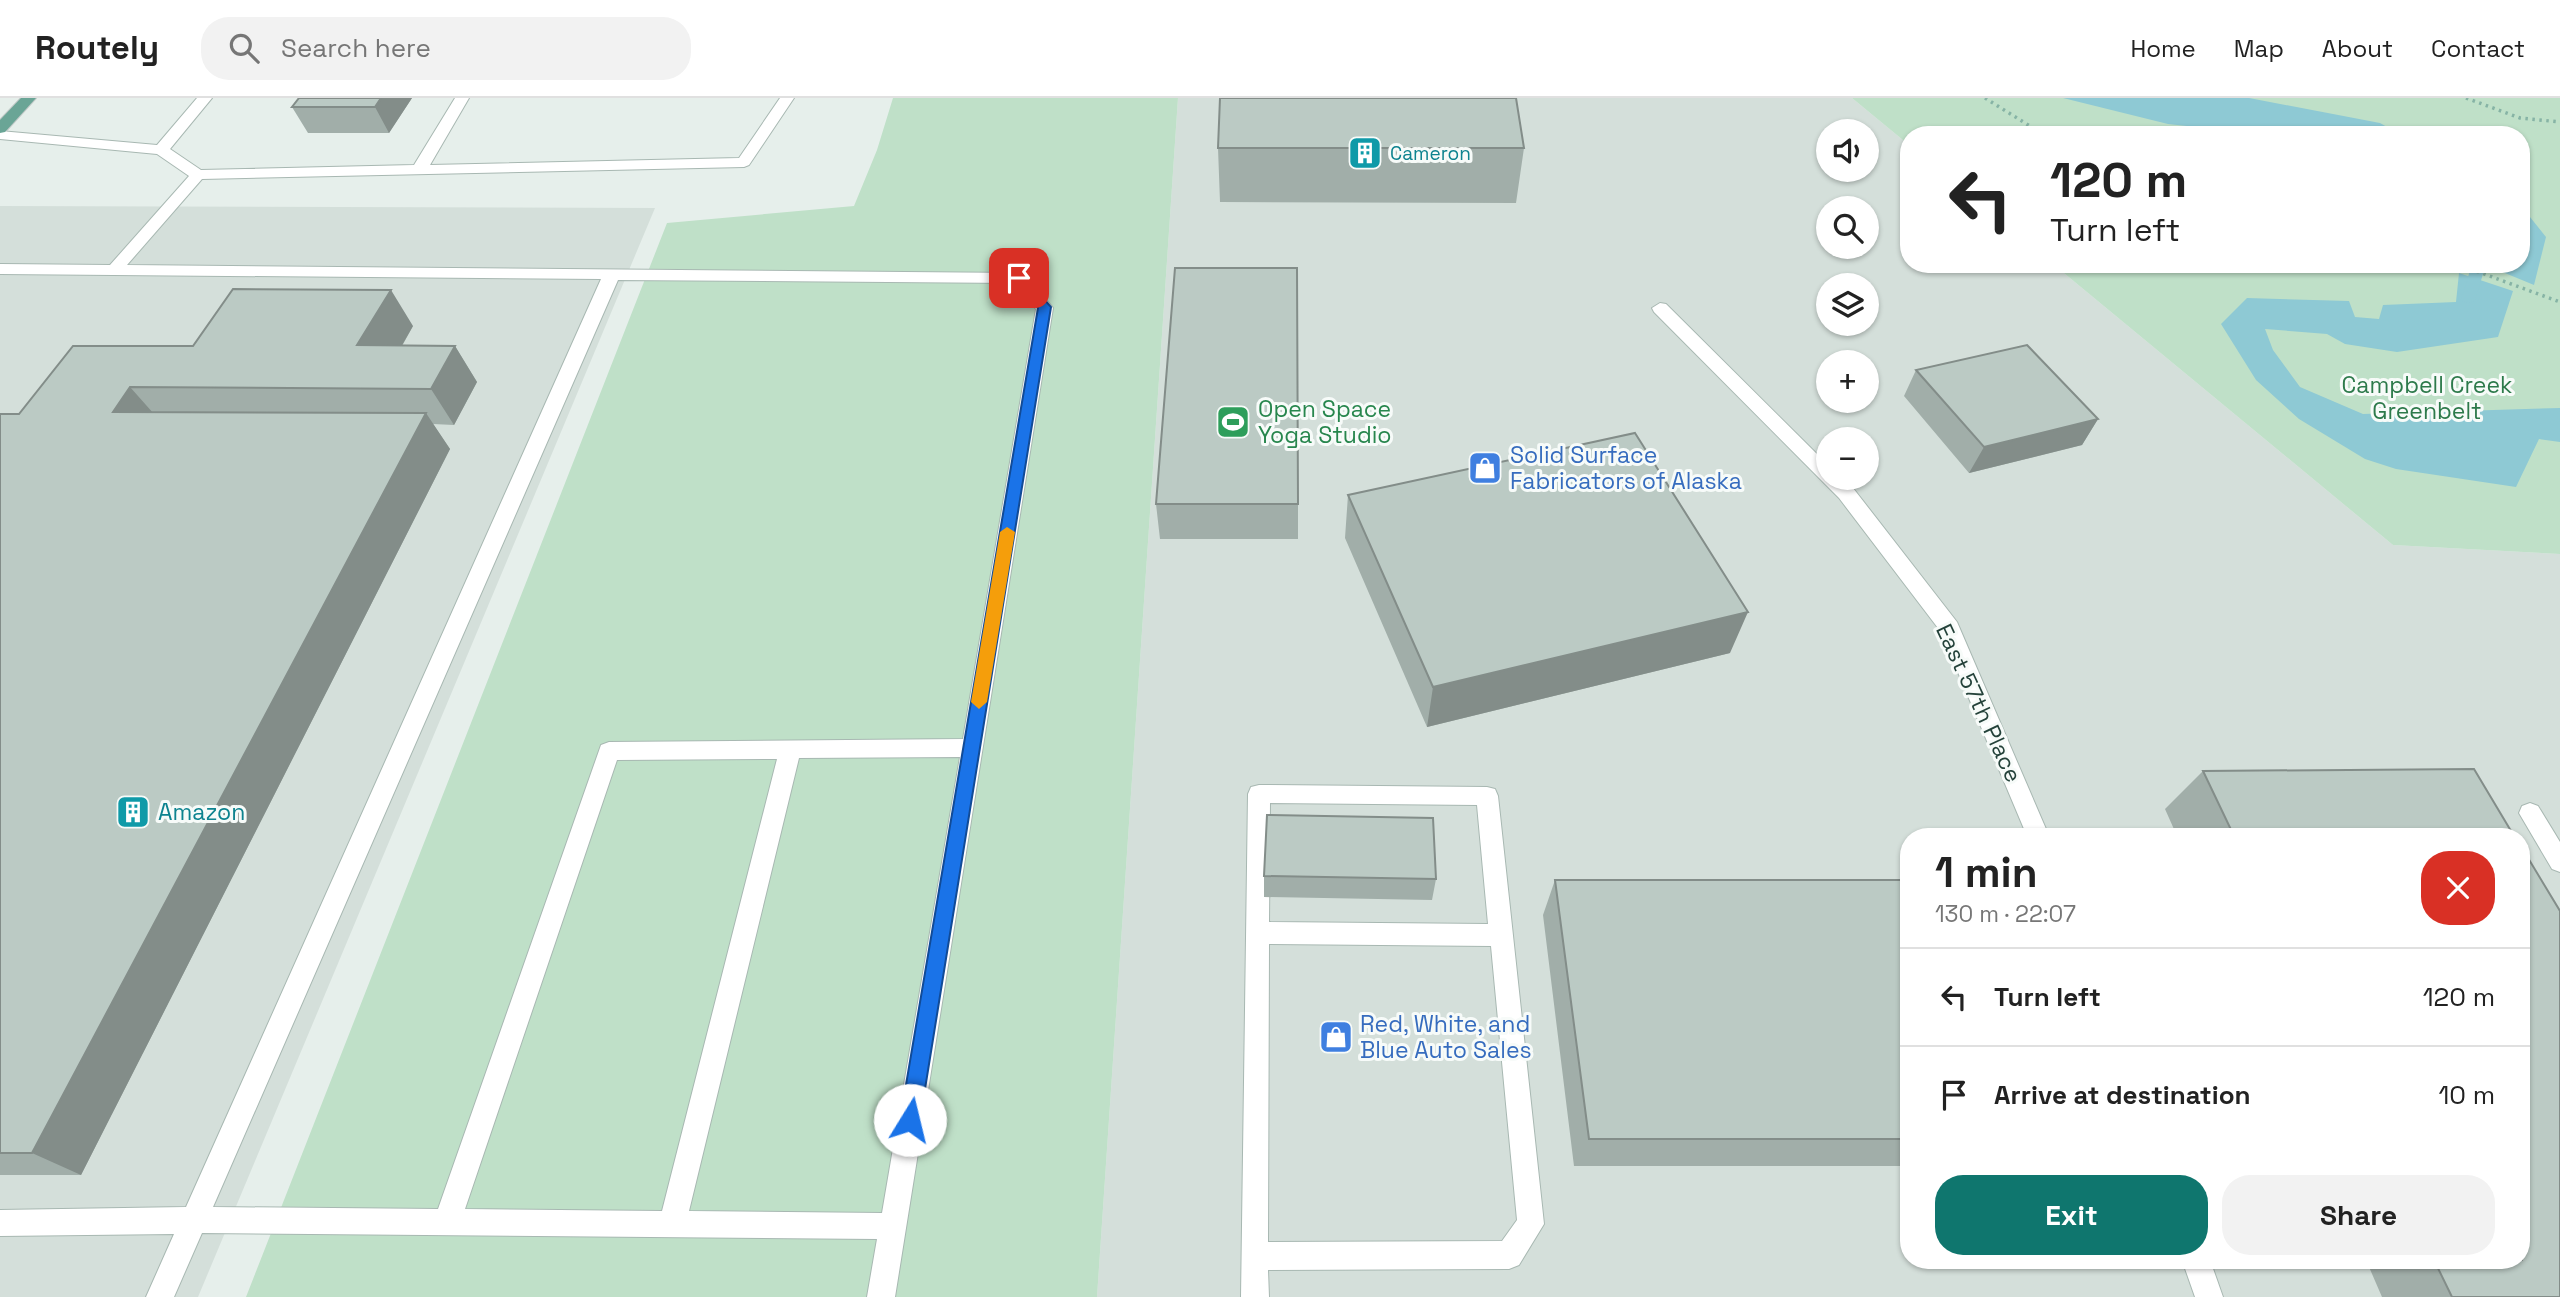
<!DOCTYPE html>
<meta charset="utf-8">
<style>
:root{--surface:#fff;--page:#f2f2f2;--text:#222;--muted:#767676;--line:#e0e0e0;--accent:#0f766e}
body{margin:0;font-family:"Space Grotesk",sans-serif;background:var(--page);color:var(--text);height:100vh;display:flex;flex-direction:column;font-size:26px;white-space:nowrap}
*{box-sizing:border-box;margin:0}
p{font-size:23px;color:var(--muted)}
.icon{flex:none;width:38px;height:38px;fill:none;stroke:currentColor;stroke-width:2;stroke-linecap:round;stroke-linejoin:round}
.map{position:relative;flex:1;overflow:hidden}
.sheet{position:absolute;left:1900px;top:730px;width:630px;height:441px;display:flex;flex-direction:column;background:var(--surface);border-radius:28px;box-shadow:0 2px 5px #0004}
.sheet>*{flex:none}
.guide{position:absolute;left:1900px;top:28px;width:630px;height:147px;border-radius:28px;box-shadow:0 2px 5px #0004;background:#fff;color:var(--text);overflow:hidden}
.buttons{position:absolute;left:1816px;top:21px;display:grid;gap:14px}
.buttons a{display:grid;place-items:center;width:63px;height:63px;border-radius:50%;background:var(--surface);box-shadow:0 2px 5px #0004;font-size:35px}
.pin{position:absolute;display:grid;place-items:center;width:60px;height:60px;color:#fff;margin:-30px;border-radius:14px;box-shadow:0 4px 10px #0006}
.me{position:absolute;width:77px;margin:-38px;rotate:9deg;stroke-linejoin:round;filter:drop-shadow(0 0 5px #0008)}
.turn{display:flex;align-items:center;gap:24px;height:147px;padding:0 35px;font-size:32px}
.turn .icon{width:91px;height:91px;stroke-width:2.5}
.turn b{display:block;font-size:49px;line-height:60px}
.round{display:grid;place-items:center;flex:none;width:74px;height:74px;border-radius:28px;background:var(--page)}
.headline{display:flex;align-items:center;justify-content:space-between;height:119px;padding:0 35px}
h1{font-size:42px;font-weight:600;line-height:52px}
.action{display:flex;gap:14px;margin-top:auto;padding:14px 35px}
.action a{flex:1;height:80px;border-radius:28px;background:var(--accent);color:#fff;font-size:28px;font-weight:600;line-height:80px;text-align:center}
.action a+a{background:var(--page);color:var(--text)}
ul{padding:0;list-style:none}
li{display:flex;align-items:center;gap:21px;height:98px;padding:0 35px;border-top:2px solid var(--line)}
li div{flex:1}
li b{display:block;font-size:26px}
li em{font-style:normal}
header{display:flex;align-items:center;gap:42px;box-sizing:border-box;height:98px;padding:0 35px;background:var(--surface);border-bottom:2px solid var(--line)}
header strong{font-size:33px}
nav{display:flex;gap:38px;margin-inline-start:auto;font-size:24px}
.search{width:490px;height:63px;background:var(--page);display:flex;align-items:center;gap:18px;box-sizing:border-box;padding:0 24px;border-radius:28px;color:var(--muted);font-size:26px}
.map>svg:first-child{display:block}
.built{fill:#d4dfda;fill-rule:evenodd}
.green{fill:#bfe0c8}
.water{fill:#8ec9d4}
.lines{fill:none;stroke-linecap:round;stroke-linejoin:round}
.stream{fill:#8ec9d4;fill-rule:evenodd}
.service-casing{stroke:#a8b8b2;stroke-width:2}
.minor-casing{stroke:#a8b8b2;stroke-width:2}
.primary-casing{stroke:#c2cac8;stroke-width:2}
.path{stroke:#86b3a5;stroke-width:3.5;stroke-dasharray:2.5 4.5;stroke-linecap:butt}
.service{fill:#fff;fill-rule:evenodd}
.minor{fill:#fff;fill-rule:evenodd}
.primary{fill:#6aa596;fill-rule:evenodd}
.wall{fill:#a1aea9}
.shaded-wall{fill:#838d89}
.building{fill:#bbcac4;stroke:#838d89;stroke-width:2}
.route{fill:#1a73e8;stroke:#114b97;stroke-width:2}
.slow{fill:#f59e0b}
.labels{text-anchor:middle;stroke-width:6;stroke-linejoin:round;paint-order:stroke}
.far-culture-label{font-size:19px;fill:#0d838f;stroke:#f7fbf9;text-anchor:start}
.park-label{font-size:23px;fill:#2d7a4b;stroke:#f7fbf9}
.leisure-label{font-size:23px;fill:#27864d;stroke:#f7fbf9;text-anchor:start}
.shop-label{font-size:23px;fill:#366cbe;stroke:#f7fbf9;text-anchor:start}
.street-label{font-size:23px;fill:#24423a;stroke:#f7fbf9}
.culture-label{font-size:23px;fill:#0d838f;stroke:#f7fbf9;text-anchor:start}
</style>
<header>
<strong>Routely</strong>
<div class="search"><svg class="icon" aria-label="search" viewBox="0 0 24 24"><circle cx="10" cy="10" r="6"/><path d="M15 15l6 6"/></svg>Search here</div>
<nav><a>Home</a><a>Map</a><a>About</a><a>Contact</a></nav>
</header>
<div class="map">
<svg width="2560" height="1199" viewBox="0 0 2560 1199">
<rect width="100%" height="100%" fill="#e6efeb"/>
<path class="built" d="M1178,0H1852L1909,47V166H2053L2393,447L2560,456V1199H1097ZM1829,33H1867V72H1829ZM1829,110H1867V149H1829ZM1829,187H1867V226H1829ZM1829,264H1867V303H1829ZM1829,341H1867V380H1829ZM1909,738H2522V1162H1909Z
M0,108L655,110L198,1199H0Z"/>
<path class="green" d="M893,0H1178L1097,1199H246L667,125L854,108L877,52Z
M1852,0H2560V456L2393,447L2053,166H2522V37H1909V47Z"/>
<path class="water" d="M2063,0H2249L2380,25L2401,37H2271L2168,26Z
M2522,109L2546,139L2534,187L2483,166H2522Z
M2459,175L2513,193L2498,239L2397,254L2345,246L2327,236L2265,231L2273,252L2300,289L2363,316L2560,310V344L2539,341L2516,389L2396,371L2365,361L2299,321L2256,282L2221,226L2247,200L2349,203L2355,219L2379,221L2383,207L2456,204Z"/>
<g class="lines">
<path class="stream" d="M2472,166H2486L2475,202L2468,206L2461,202Z"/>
<defs>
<path id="service" d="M197,0H212L170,51L201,72L414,67L455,0H469L430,67L739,60L780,0H794L749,67L744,69L202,81L127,167L1019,175L1025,176L1053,210L895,1199H867L877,1141L202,1135L174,1199H146L174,1136L0,1138V1112L186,1109L601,181L0,176V166L110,167L189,78L157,56L0,41V33L157,47ZM618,182L1014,185L1036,211L963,641L609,644L601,647L438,1111L213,1109ZM960,659L882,1115L689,1113L799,660ZM777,661L662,1113L465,1111L617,662Z
M1259,687L1487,689L1495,691L1498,698L1544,1126L1519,1167L1509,1171L1268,1172L1269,1199H1241L1248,696L1251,689ZM1270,705L1477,707L1488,826L1269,824ZM1269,846L1491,848L1517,1122L1502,1143L1268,1144Z
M2530,705L2538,708L2560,744V774L2552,771L2519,715L2522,708Z"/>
<path id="minor" d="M1660,205L1666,206L1829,368V380H1841L1853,390L1957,524L2049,738H2027L1941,534L1839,400L1654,214L1652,210Z
M2182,1162H2210L2223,1199H2195Z"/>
<path id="primary" d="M21,0H36L5,34L0,35V22Z"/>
</defs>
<use href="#service" class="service-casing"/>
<use href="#minor" class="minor-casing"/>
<use href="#primary" class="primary-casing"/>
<path class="path" d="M1985,0L2033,30L2050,37
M2466,0L2520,20L2560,24
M2457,166L2560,204"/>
<use href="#service" class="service"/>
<use href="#minor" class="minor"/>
<use href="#primary" class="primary"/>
</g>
<path class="wall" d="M299,0H412L389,35H308L292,9Z
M1218,50H1524L1516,105L1220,104Z
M413,228L402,248H455L477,284L454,327L433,326L450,351L81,1077H0V316H19L193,248Z
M1916,272L2098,321L2082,347L1969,375L1904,298Z
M1348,397L1730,555L1427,629L1345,440Z
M1156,406H1298V441H1160Z
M2203,673L2514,738H2177L2165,711Z
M1264,778L1436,781L1432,802L1264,799Z
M1555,782H1909V1068H1574L1543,817Z
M2366,1162H2522L2560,1199H2382Z"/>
<path class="shaded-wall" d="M381,0H412L389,35L375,9Z
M391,192L413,228L381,284L357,247Z
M455,248L477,284L454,327L431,291Z
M130,289L162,325L113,314Z
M426,315L450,351L81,1077L32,1055Z
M2098,321L2082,347L1969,375L1984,349Z
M1748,514L1730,555L1427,629L1433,589Z"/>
<path class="building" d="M299,0H381L375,9H292Z
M1220,0H1516L1524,50H1218Z
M1175,170H1297L1298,406H1156Z
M233,191L391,192L357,247L455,248L431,291L130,289L113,314L426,315L32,1055H0V316H19L73,248H193Z
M2027,247L2098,321L1984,349L1916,272Z
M1635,335L1748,514L1433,589L1348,397Z
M2474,671L2514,738H2234L2203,673Z
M1267,717L1433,720L1436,781L1264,778Z
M2522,750L2560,813V1199H2452L2434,1162H2522Z
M1555,782H1909V1041H1589Z"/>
<path class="route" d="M1019,176L1023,177L1051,209L920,1022L917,1028L910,1031L903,1028L900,1022L1038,210L1013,180Z"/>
<path class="slow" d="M1007,429L1015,434L987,604L979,611L971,604L1000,434Z"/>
<defs>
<symbol id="building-square" viewBox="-11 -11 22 22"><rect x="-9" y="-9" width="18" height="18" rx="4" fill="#0f9aa8" stroke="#f7fbf9"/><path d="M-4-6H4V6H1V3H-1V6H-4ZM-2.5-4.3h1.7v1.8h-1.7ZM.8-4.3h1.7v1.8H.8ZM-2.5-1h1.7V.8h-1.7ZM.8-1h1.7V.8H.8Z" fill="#fff"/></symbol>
<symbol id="stadium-square" viewBox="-11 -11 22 22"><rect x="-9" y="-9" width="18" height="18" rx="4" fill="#2e9e5b" stroke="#f7fbf9"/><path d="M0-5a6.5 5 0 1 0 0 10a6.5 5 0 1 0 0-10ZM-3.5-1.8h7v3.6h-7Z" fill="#fff"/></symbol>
<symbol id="shop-square" viewBox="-11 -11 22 22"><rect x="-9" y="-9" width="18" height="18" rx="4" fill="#3f7fe0" stroke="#f7fbf9"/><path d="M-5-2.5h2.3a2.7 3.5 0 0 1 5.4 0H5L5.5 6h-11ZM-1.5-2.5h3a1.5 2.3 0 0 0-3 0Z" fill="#fff"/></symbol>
</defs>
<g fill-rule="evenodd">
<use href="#building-square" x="1346" y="36" width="38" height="38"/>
<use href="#stadium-square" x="1214" y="305" width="38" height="38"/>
<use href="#shop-square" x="1466" y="351" width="38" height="38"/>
<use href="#building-square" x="114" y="695" width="38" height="38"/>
<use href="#shop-square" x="1317" y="920" width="38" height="38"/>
</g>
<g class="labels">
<g class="far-culture-label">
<text x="1390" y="62">Cameron</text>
</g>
<g class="park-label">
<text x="2427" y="295">Campbell Creek<tspan x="2427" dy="26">Greenbelt</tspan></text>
</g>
<g class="leisure-label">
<text x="1258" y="319">Open Space<tspan x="1258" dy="26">Yoga Studio</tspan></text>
</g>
<g class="shop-label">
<text x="1510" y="365">Solid Surface<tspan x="1510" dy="26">Fabricators of Alaska</tspan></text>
<text x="1360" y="934">Red, White, and<tspan x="1360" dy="26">Blue Auto Sales</tspan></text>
</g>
<g class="street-label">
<text transform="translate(1979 605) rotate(65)" y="8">East 57th Place</text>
</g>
<g class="culture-label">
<text x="158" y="722">Amazon</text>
</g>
</g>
</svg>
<div class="buttons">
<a><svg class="icon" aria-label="sound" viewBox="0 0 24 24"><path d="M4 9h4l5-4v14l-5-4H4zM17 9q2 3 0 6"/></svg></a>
<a><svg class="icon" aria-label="search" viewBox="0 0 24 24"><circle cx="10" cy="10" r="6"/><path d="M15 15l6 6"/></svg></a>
<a><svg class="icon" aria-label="layers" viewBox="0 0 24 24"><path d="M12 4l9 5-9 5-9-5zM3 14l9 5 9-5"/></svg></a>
<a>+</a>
<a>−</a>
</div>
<div class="pin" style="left:1019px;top:180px;background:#d93025"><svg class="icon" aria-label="arrive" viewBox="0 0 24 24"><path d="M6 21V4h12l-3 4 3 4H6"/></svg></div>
<svg class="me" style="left:910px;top:1022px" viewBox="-20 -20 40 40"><circle r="19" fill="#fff"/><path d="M0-13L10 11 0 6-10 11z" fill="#1a73e8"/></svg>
<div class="guide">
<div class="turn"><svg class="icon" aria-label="left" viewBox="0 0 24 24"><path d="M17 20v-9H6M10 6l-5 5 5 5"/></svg><div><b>120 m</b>Turn left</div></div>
</div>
<section class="sheet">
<div class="headline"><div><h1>1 min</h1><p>130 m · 22:07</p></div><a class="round" style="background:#d93025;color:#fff"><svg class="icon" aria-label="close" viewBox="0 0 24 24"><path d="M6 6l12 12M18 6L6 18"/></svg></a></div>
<ul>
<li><svg class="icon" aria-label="left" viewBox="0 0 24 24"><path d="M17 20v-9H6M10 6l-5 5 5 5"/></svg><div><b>Turn left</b></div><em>120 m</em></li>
<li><svg class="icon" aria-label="arrive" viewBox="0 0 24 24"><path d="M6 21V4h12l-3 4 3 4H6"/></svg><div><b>Arrive at destination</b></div><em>10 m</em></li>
</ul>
<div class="action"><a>Exit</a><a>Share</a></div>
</section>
</div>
